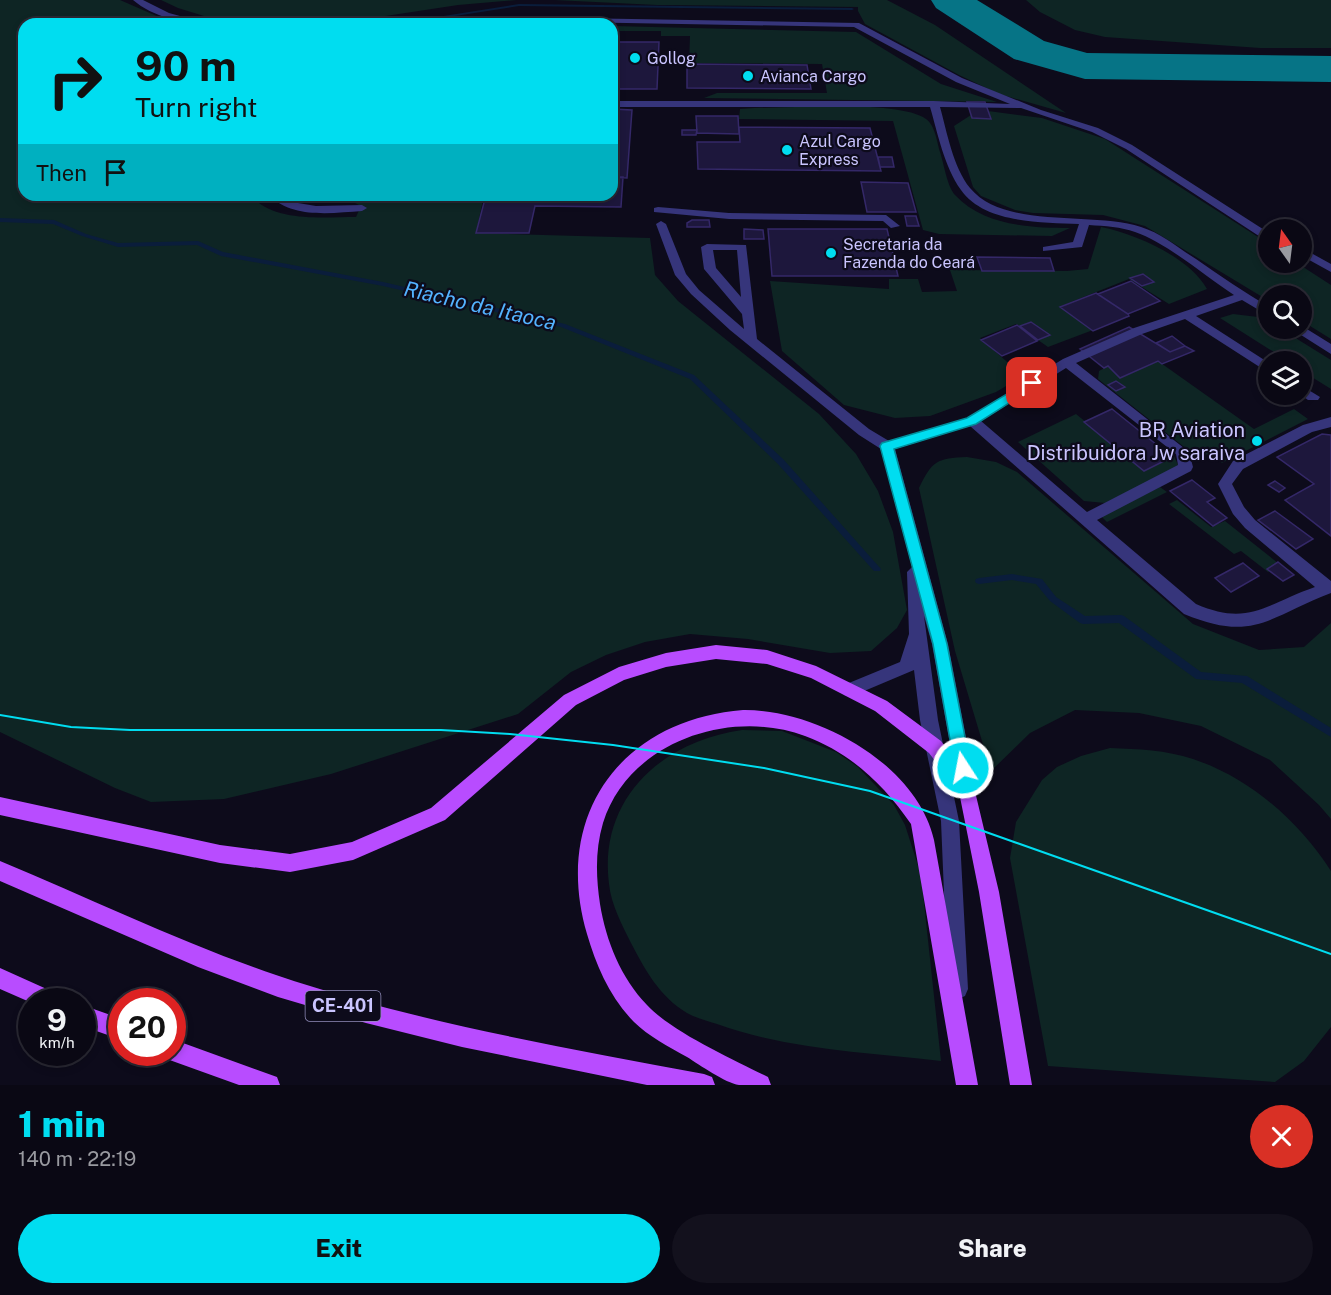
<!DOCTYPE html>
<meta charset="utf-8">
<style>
:root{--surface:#0a0814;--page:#13111d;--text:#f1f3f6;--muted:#999aa0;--line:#2a2934;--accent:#00ddf0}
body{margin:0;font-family:"Public Sans",sans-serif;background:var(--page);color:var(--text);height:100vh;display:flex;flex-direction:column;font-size:22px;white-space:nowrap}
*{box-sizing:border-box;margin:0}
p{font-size:20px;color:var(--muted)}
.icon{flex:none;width:33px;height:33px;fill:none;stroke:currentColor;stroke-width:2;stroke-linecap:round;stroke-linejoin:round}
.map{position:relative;height:1085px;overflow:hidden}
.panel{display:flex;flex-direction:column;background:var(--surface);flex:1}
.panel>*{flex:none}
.top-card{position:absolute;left:18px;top:18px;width:600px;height:183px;border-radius:18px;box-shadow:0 3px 9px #0003,0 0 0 2px var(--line);background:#00ddf0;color:#111;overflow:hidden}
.needle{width:39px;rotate:346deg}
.buttons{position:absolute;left:1258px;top:219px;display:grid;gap:12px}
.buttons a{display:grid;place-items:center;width:54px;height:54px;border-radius:50%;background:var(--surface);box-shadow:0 3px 9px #0003,0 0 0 2px var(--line);font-size:30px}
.speed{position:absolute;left:18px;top:988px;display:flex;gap:12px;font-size:30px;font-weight:700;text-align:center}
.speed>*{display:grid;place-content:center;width:78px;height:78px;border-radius:50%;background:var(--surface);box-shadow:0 3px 9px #0003,0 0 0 2px var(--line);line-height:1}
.speed small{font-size:15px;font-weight:400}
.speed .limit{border:9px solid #d22;background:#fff;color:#111}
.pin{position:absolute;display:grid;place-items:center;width:51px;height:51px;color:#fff;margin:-26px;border-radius:12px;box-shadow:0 3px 9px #0006}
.me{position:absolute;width:66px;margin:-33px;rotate:349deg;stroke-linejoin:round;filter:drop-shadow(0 0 4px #0008)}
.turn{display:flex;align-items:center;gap:21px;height:126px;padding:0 18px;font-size:27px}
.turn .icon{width:78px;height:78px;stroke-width:2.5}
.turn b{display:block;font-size:42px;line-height:51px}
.then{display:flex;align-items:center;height:57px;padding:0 18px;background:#0003;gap:12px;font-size:22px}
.round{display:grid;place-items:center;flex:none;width:63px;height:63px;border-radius:32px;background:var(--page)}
.head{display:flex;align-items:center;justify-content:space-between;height:102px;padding:0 18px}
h1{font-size:36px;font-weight:800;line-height:45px;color:var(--accent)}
.cta{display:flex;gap:12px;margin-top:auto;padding:12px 18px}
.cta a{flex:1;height:69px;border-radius:36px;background:var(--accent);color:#111;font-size:24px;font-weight:800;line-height:69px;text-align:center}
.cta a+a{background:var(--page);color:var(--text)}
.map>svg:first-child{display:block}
.green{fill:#0e2524}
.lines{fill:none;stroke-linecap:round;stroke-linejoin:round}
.stream{fill:#0a1d3b;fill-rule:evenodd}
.taxiway{fill:#067486;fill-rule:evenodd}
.building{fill:#1d173c;stroke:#342868;stroke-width:1.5}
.lane{fill:#36357b;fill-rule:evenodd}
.primary{fill:#b84cff;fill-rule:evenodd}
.tram{stroke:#00ddf0;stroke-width:2}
.route{fill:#00ddf0;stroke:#00909c;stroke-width:1.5}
.poi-dot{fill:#00ddf0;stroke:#0d0b1b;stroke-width:2}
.labels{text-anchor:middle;stroke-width:4.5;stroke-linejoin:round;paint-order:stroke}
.far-poi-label{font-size:16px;fill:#cac5ff;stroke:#0d0b1b;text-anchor:start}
.shield{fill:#0d0b1b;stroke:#918dbb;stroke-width:1.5}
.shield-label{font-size:18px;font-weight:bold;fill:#cac5ff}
.poi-label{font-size:20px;fill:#cac5ff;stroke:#0d0b1b;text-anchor:end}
.water-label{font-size:21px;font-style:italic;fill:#53b3ff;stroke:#0d0b1b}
</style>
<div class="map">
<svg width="1331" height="1085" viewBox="0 0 1331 1085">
<rect width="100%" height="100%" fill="#0d0b1b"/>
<path class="green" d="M0,0H120L175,24H24V195H250C275,223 322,217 356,217L361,206L351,201L353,196L484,195L476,233L650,238L655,275L678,301L819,414L856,454L878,491L893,532L907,610L897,628L871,651L830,653L748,639L690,634L645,642L606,655L571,672L518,714L331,774L224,799L151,802L115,788L0,732Z
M161,0H517L458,5L333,24H230L178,8Z
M554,0H887L935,25L1066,113L999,94L959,75L865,24L858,11V7L657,5Z
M1026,0H1331V48H1260L1105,37L1075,30L1040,12Z
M612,26L856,32L941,84L997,102L704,98L717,93H827L822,64L689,63L690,36H661V31H612Z
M754,108C791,108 900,100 926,119C935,125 937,142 940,152C944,164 947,186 955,195C984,226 1031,228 1070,228L1052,236L939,234L923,230L893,121L739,119L740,109Z
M988,111L1042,118L1105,139L1269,244V262L1297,263L1331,285V339L1302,321V296H1269V301L1145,226L1103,215L1033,213L1015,210L981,196L973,187L954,126L971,115L972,118L990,119Z
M1101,227C1136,234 1189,257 1207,289L1169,304L1129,279L1061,306L1093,330L1048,347L1038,340L1049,335L1031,322L1020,326L1016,324L980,338L1023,376L996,392L930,416L895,418L844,405L782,351L770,281L889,289V279H918L922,292L957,291L950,270L1067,271L1088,269Z
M1233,314L1258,317L1269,321V328L1281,329L1331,360V389L1302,371V362L1288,361L1220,318Z
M1158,361L1254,429L1294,409L1308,419L1222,463L1212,456L1188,450L1098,379L1099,371L1108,366L1121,378Z
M1076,414L1145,470L1174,456L1179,467L1105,503L1084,501L1018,442Z
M967,457L996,462L1017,472L1193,624L1259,650L1304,647L1331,623V819L1319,805L1270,760L1201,726L1139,713L1075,710L1030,733L991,771L955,651L919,488C932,461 937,458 967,457Z
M1160,487L1167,492L1107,522L1101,516Z
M1177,500L1211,527L1225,521L1293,575L1276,567L1268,572L1241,551L1234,554L1169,504Z
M742,730L782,731L836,752L858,767L894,805L905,825L921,875L941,1061C866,1052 789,1050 717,1024C707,1021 696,1018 687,1013C660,997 645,970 631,943C622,925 611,904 609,884C598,798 663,741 742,730Z
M1110,748C1138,749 1166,750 1193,759C1250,778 1299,821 1331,871V1027L1304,1061L1275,1082L1048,1066L1010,858L1016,822L1042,780L1057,767L1081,756Z"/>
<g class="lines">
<path class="stream" d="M519,4L852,8L854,9L852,10L519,6L404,24H393Z
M0,218L54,220L86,234L118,243L198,241L223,252L383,282L565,324L694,375L784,460L881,569L880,571H874L778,464L690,379L561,327L383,286L221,256L197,245L118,247L82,236L53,224L0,222Z
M1012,574L1042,579L1056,597L1085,616L1121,615L1124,616L1201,672L1247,676L1331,728V737L1242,683L1196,679L1119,623L1083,624L1080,623L1050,601L1036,584L1012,580L979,584L976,583L975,581L976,579L979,578Z"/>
<path class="taxiway" d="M931,0H977L1044,41L1087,53L1331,56V82L1085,79L1014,59L936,8Z"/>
</g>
<path class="building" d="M612,42H659L657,89H614L616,74H612Z
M687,64L807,65L811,89L687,88Z
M967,102H985L991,119L972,118Z
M612,109L632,110L627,178L612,177Z
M696,116H738L739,134L697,133Z
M739,127L870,128L881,171L698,169L697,142H740Z
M682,130H697L696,135H682Z
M878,157H892L894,167H880Z
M612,177H623L621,207L535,206L529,233H476L486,195H612Z
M861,182L908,183L916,212H867Z
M905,216H916L919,226H907Z
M692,220H709L710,227H687V223Z
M744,229L763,230L764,239H744Z
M768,229H887L898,276H772Z
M977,257L1050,258L1054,271H982Z
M1143,274L1154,282L1142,286L1130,278Z
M1131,281L1160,301L1128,314L1098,294Z
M1096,293L1128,314L1129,316L1093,331L1060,307Z
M1031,322L1050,335L1038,340L1020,326Z
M1017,325L1037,341L1002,356L981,340Z
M1129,327L1170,352L1185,346L1194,351L1162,364L1158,361L1120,378L1108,366L1104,368L1080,349Z
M1172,336L1185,346L1170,352L1156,343Z
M1116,381L1125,387L1116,391L1108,385Z
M1112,409L1172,457L1144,471L1084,422Z
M1322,434L1331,435V536L1285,500L1314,484L1277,457Z
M1192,480L1215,498L1207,502L1227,518L1213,526L1170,491Z
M1275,481L1285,488L1279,492L1268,485Z
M1275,511L1313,539L1296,549L1258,520Z
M1278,562L1294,575L1283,581L1267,569Z
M1243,563L1259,576L1231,592L1215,578Z"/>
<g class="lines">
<path class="lane" d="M133,0H143L169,13L209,24C183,24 153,17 133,0Z
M515,17L859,23L962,78L1041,110L1098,128L1132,145L1269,233V241L1265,240L1126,149L1092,132L1021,108L940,107C947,132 953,167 970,188C1005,230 1092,211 1141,227C1161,233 1178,248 1196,259C1220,276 1244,292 1269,307V316L1242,300L1196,316L1269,363V373L1185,319L1142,334L1076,363L1189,452L1193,467L1191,471L1097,520L1196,604C1249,627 1266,604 1315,587L1245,528L1233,514L1218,484L1233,461L1303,425L1331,417V427L1312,432L1243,469L1232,484L1244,507L1255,520L1331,581V593C1268,617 1254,643 1184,614L970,426L895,449L948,644L976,789L973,795L967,797L961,795L958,789L932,644L924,616L938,720L959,821L968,989L965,996L958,999L951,996L948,989L941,821L920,720L914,670L850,697L844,695L842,690L844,685L900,662L909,634L907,572L912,567L881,449L859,435L730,330L691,294L675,275L656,224L661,221L666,224L686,274L699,290L744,329L742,314L704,269L701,247L707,244L746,245L757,339L869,429L889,441L967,418L1063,359L1134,328L1234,295C1205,276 1167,243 1135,232C1121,227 1105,226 1089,225L1082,247L1043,251V247L1073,242L1079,224C1042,222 985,224 961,190C944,166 938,134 930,107H612V101H934L1010,104L956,82L854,27L515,21L463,24ZM713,250H737L741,297L716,268ZM1066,368L1176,454L1178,465L1087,512L981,421Z
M269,195H281L298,203L316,206L362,205L367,208L362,211C332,213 292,219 269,195Z
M658,207L729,213L886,215L900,226L891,228L883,221L729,219L654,212V208Z
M1302,248L1331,264V272L1302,256Z
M1302,326L1331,344V354L1290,328H1302Z
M1302,386L1320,397L1318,400H1308L1300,394H1302Z"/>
<path class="primary" d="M716,645L767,650L816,666L887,701L941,741L973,783L999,892L1032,1085H1010L979,892L959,792L929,753L875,711L811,678L767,664L716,659L666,667L624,680L576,705L445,820L353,860L290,872L220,863L0,815V797L220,845L290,854L352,842L431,808L564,695L619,667L666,653Z
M743,710C816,709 917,764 934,840L978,1085H956L911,824C884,785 851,753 805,736C730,708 628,742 603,823C595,850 596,877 600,904C606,941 621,978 647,1005C672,1032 734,1060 768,1077L771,1085C761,1085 749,1085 739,1085C725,1083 700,1065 687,1057C669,1047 648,1036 634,1022C610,998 596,965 587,934C552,815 621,720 743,710Z
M0,861C92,899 181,943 276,975C415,1022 561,1047 704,1074L712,1077L715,1085H647L462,1047L366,1023L278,997L198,967L0,881Z
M0,968L60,995L64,1002L32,1003L0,989Z
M82,1005L122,1019V1040L82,1026Z
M172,1039L277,1077L280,1085H239L164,1058L162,1053H172Z"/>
<path class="tram" d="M0,715L71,727L130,730H441L510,734L613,745L764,768L870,791L1331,954"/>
</g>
<path class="route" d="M1032,379L1036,380V386L976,424L894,449L947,644L971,768L969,774L963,776L957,774L955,768L933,644L880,446L882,443L967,418Z"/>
<g class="poi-dot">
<circle cx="635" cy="58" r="6"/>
<circle cx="748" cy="76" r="6"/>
<circle cx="787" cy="150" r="6"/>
<circle cx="831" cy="253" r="6"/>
<circle cx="1257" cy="441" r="6"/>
</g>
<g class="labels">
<g class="far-poi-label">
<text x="647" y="64">Gollog</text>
<text x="760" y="82">Avianca Cargo</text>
<text x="799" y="147">Azul Cargo<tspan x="799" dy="18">Express</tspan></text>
<text x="843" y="250">Secretaria da<tspan x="843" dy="18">Fazenda do Ceará</tspan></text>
</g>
<rect class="shield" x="305.5" y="991" width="75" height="30" rx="4.5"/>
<g class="shield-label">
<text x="343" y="1012">CE-401</text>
</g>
<g class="poi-label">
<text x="1245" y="437">BR Aviation<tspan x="1245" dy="23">Distribuidora Jw saraiva</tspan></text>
</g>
<g class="water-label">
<text transform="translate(480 306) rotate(13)" y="7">Riacho da Itaoca</text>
</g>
</g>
</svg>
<div class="buttons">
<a><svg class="needle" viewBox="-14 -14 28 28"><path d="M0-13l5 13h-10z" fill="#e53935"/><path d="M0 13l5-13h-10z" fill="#999aa0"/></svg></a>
<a><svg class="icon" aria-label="search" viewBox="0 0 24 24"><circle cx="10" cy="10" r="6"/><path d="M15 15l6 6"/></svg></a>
<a><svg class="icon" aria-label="layers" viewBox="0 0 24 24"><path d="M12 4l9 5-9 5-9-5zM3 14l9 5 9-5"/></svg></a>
</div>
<div class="speed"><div>9<small>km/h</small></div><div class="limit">20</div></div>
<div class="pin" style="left:1032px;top:383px;background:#d93025"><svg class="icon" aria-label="arrive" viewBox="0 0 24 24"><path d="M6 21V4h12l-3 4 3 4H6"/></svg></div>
<svg class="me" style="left:963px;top:768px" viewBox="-20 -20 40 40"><circle r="17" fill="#00ddf0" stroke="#fff" stroke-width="3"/><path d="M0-11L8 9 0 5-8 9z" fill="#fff"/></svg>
<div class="top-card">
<div class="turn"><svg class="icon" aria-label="right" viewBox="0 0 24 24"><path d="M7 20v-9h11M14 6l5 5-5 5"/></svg><div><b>90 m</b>Turn right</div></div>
<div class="then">Then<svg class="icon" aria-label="arrive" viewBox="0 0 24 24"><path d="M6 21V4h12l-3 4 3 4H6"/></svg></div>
</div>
</div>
<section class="panel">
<div class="head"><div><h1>1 min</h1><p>140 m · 22:19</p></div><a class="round" style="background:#d93025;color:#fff"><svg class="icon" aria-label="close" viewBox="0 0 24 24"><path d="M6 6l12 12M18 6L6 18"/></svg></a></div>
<div class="cta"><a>Exit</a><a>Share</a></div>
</section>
